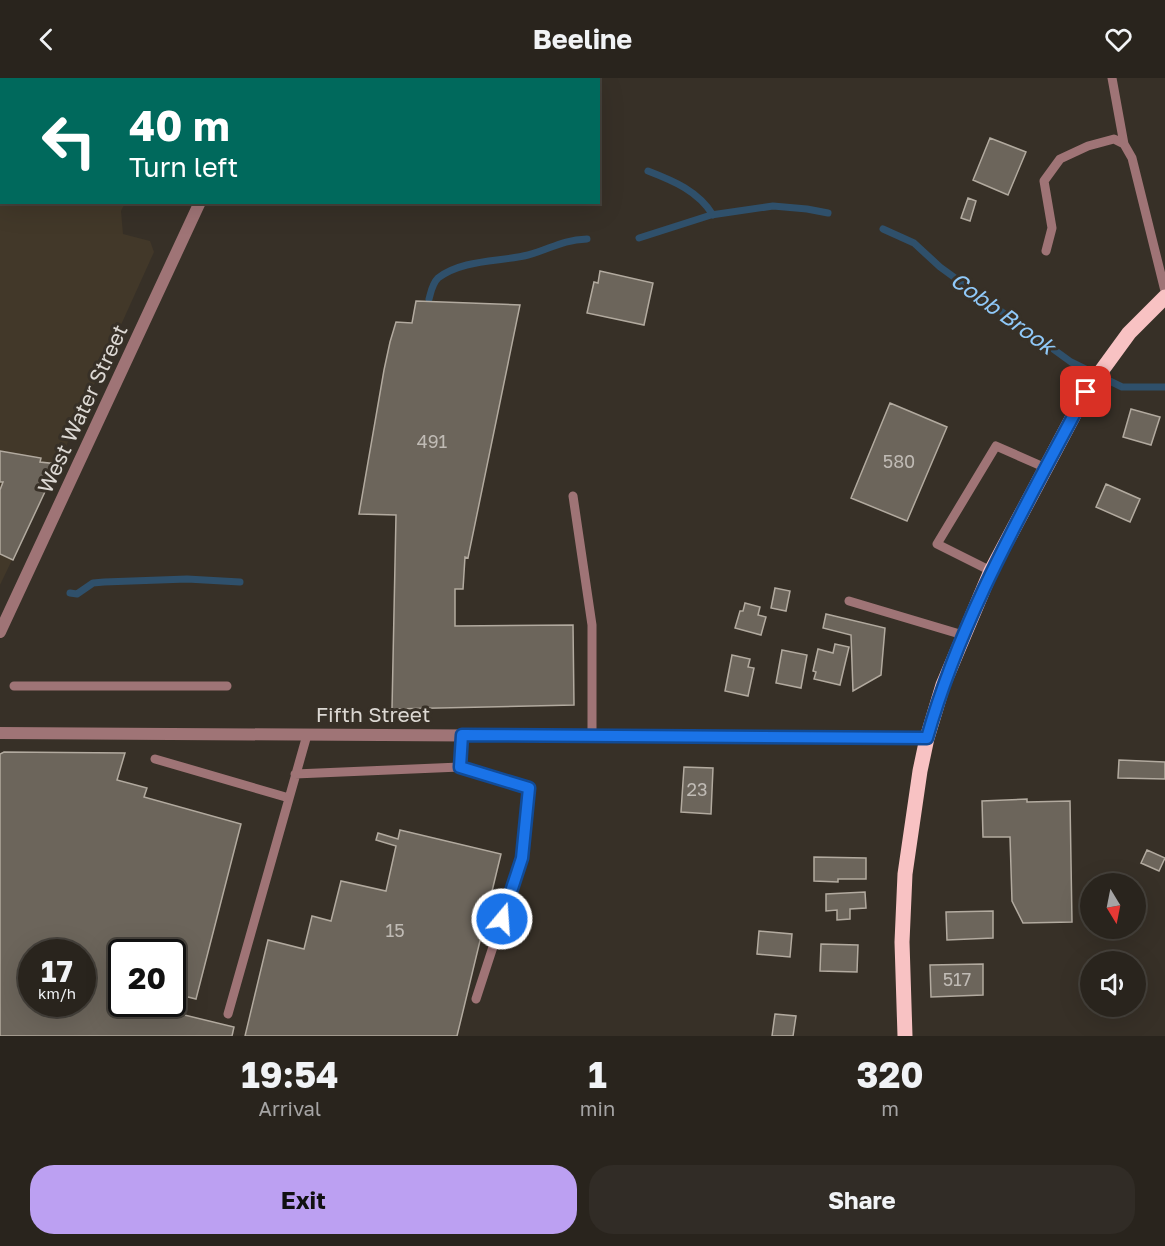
<!DOCTYPE html>
<style>
:root{--surface:#29241d;--page:#312c26;--text:#f1f3f6;--muted:#a5a4a4;--line:#45413b;--accent:#bca0f2}
body{margin:0;font-family:"Golos Text",sans-serif;background:var(--page);color:var(--text);height:100vh;display:flex;flex-direction:column;font-size:22px;white-space:nowrap}
*{box-sizing:border-box;margin:0}
p{font-size:20px;color:var(--muted)}
.icon{flex:none;width:33px;height:33px;fill:none;stroke:currentColor;stroke-width:2;stroke-linecap:round;stroke-linejoin:round}
.map{position:relative;height:958px;overflow:hidden}
.panel{display:flex;flex-direction:column;background:var(--surface);flex:1}
.panel>*{flex:none}
.top-card{position:absolute;left:0px;top:0px;width:600px;height:126px;box-shadow:0 6px 24px #0002,0 0 0 2px var(--line);background:#00695c;color:#fff;overflow:hidden}
.needle{width:39px;rotate:170deg}
.tools{position:absolute;left:1080px;top:795px;display:grid;gap:12px}
.tools a{display:grid;place-items:center;width:66px;height:66px;border-radius:50%;background:var(--surface);box-shadow:0 6px 24px #0002,0 0 0 2px var(--line);font-size:30px}
.speed{position:absolute;left:18px;top:861px;display:flex;gap:12px;font-size:30px;font-weight:700;text-align:center}
.speed>*{display:grid;place-content:center;width:78px;height:78px;border-radius:50%;background:var(--surface);box-shadow:0 6px 24px #0002,0 0 0 2px var(--line);line-height:1}
.speed small{font-size:15px;font-weight:400}
.speed .limit{border:3px solid #111;border-radius:9px;background:#fff;color:#111}
.pin{position:absolute;display:grid;place-items:center;width:51px;height:51px;color:#fff;margin:-26px;border-radius:12px;box-shadow:0 3px 9px #0006}
.me{position:absolute;width:66px;margin:-33px;rotate:18deg;stroke-linejoin:round;filter:drop-shadow(0 0 4px #0008)}
.turn{display:flex;align-items:center;gap:21px;height:126px;padding:0 30px;font-size:27px}
.turn .icon{width:78px;height:78px;stroke-width:2.5}
.turn b{display:block;font-size:42px;line-height:51px}
.eta{display:flex;justify-content:space-evenly;align-items:center;height:102px;text-align:center}
.eta b{font-size:36px;font-weight:700;line-height:42px}
.button{display:flex;gap:12px;margin-top:auto;padding:12px 30px}
.button a{flex:1;height:69px;border-radius:24px;background:var(--accent);color:#111;font-size:24px;font-weight:700;line-height:69px;text-align:center}
.button a+a{background:var(--page);color:var(--text)}
header{display:flex;justify-content:space-between;align-items:center;height:78px;padding:0 30px;background:var(--surface);font-size:27px;font-weight:700}
.map>svg:first-child{display:block}
.built{fill:#423829}
.lines{fill:none;stroke-linecap:round;stroke-linejoin:round}
.stream{stroke:#2f506b;stroke-width:7}
.building{fill:#6c655b;stroke:#b2aa9f;stroke-width:1.5;fill-rule:evenodd}
.service{stroke:#9f7476;stroke-width:9}
.minor{stroke:#9f7476;stroke-width:12}
.tertiary{stroke:#9f7476;stroke-width:12}
.primary{stroke:#f8c2c3;stroke-width:15}
.route-casing{stroke:#114b97;stroke-width:15}
.route{stroke:#1a73e8;stroke-width:10}
.labels{text-anchor:middle;stroke-width:6;stroke-linejoin:round;paint-order:stroke}
.number-label{font-size:18px;fill:#c0bbb5}
.street-label{font-size:21px;fill:#dcd8d3;stroke:#373027}
.water-label{font-size:22px;font-style:italic;fill:#90c9f9;stroke:#373027}
</style>
<header><svg class="icon" aria-label="back" viewBox="0 0 24 24"><path d="M15 5l-7 7 7 7"/></svg>Beeline<svg class="icon" aria-label="heart" viewBox="0 0 24 24"><path d="M12 20l-8-8c-3-5 5-10 8-4 3-6 11-1 8 4z"/></svg></header>
<div class="map">
<svg width="1165" height="958" viewBox="0 0 1165 958">
<rect width="100%" height="100%" fill="#373027"/>
<path class="built" d="M0,0H182L2,2V124L125,125L121,133L123,156L150,163L154,174L58,386L0,507Z"/>
<g class="lines">
<path class="stream" d="M648,93C674,103 698,113 713,137
M883,151L914,165L940,189L1071,284L1122,309H1165
M639,160L711,137L773,128L807,131L828,135
M429,221C431,214 432,206 438,200C463,181 500,184 528,177C551,171 561,162 587,161
M70,515L77,516L93,505L104,504L187,501L240,504"/>
</g>
<path class="building" d="M990,60L1026,74L1008,117L973,102Z
M968,120L976,123L970,143L961,140Z
M600,193L653,205L644,247L587,235L594,204L598,205Z
M416,223L520,227L468,480L465,479L463,511H455V548L573,547L574,627L392,631L396,437L359,436L384,292L390,264L396,244L412,245Z
M890,325L947,349L907,443L851,420Z
M1131,331L1160,339L1151,367L1123,359Z
M0,373L41,380L40,384L58,386L13,482L0,476V412L3,404H0Z
M1106,406L1140,421L1130,444L1096,429Z
M775,510L790,513L786,533L771,530Z
M745,525L760,529L758,537L766,539L761,557L735,550L740,533H743Z
M826,536L885,550L881,597L853,613L851,557L823,550Z
M835,566L849,569L840,607L814,601L816,594L813,593L818,571L833,575Z
M782,572L807,577L801,610L776,605Z
M732,577L750,581L748,589L754,590L748,618L725,613Z
M4,674L125,675L117,702L147,710L144,719L241,746L196,921L172,915V874H122V926H139L234,949L232,958H0V676ZM32,874H82V926H32Z
M1119,682L1165,684V701L1118,700Z
M684,689L713,690L711,736L681,734Z
M1027,721V724L1070,723L1072,844L1023,845L1012,823L1010,759H983L982,723Z
M400,752L501,776L457,958H245L268,862L304,871L312,838L331,843L341,803L386,813L396,768L376,762L378,755L398,761Z
M1147,772L1165,780L1159,793L1141,785Z
M814,779L866,780V801H838V804L814,803Z
M865,814L866,830L850,831V841L837,842V832L826,833V816Z
M993,833V860L947,862L946,834Z
M759,853L792,856L790,879L757,876Z
M821,866L858,867L857,894L820,893Z
M983,886V917L931,919L930,887Z
M775,936L796,938L793,958H772Z"/>
<g class="lines">
<path class="service" d="M1112,0L1124,66
M1046,173L1052,150L1044,103L1060,81L1088,68L1114,61L1124,66L1132,80L1165,213
M573,418L592,547V658
M991,493L937,466L996,368L1046,390
M849,523L963,557
M14,608H227
M155,681L289,720
M460,689L529,710L522,780L476,921
M295,696L460,689L462,657
M228,936L307,657"/>
<path class="minor" d="M255,2L256,0
M0,554L200,124"/>
<path class="tertiary" d="M0,655L927,660"/>
<path class="primary" d="M905,958L902,864L905,796L920,693L927,660L943,607L991,493L1086,314L1129,255L1165,219"/>
</g>
<g class="lines">
<defs>
<path id="route" d="M502,841L522,780L529,710L460,689L462,657L927,660C962,536 1026,428 1086,314"/>
</defs>
<use href="#route" class="route-casing"/>
<use href="#route" class="route"/>
</g>
<g class="labels">
<g class="number-label">
<text x="432" y="370">491</text>
<text x="899" y="390">580</text>
<text x="697" y="718">23</text>
<text x="395" y="859">15</text>
<text x="957" y="908">517</text>
</g>
<g class="street-label">
<text transform="translate(83 331) rotate(-65)" y="7">West Water Street</text>
<text x="373" y="644">Fifth Street</text>
</g>
<g class="water-label">
<text transform="translate(1003 235) rotate(36)" y="8">Cobb Brook</text>
</g>
</g>
</svg>
<div class="tools">
<a><svg class="needle" viewBox="-14 -14 28 28"><path d="M0-13l5 13h-10z" fill="#e53935"/><path d="M0 13l5-13h-10z" fill="#a5a4a4"/></svg></a>
<a><svg class="icon" aria-label="sound" viewBox="0 0 24 24"><path d="M4 9h4l5-4v14l-5-4H4zM17 9q2 3 0 6"/></svg></a>
</div>
<div class="speed"><div>17<small>km/h</small></div><div class="limit">20</div></div>
<div class="pin" style="left:1086px;top:314px;background:#d93025"><svg class="icon" aria-label="arrive" viewBox="0 0 24 24"><path d="M6 21V4h12l-3 4 3 4H6"/></svg></div>
<svg class="me" style="left:502px;top:841px" viewBox="-20 -20 40 40"><circle r="17" fill="#1a73e8" stroke="#fff" stroke-width="3"/><path d="M0-11L8 9 0 5-8 9z" fill="#fff"/></svg>
<div class="top-card">
<div class="turn"><svg class="icon" aria-label="left" viewBox="0 0 24 24"><path d="M17 20v-9H6M10 6l-5 5 5 5"/></svg><div><b>40 m</b>Turn left</div></div>
</div>
</div>
<section class="panel">
<div class="eta">
<div><b>19:54</b><p>Arrival</p></div>
<div><b>1</b><p>min</p></div>
<div><b>320</b><p>m</p></div>
</div>
<div class="button"><a>Exit</a><a>Share</a></div>
</section>
